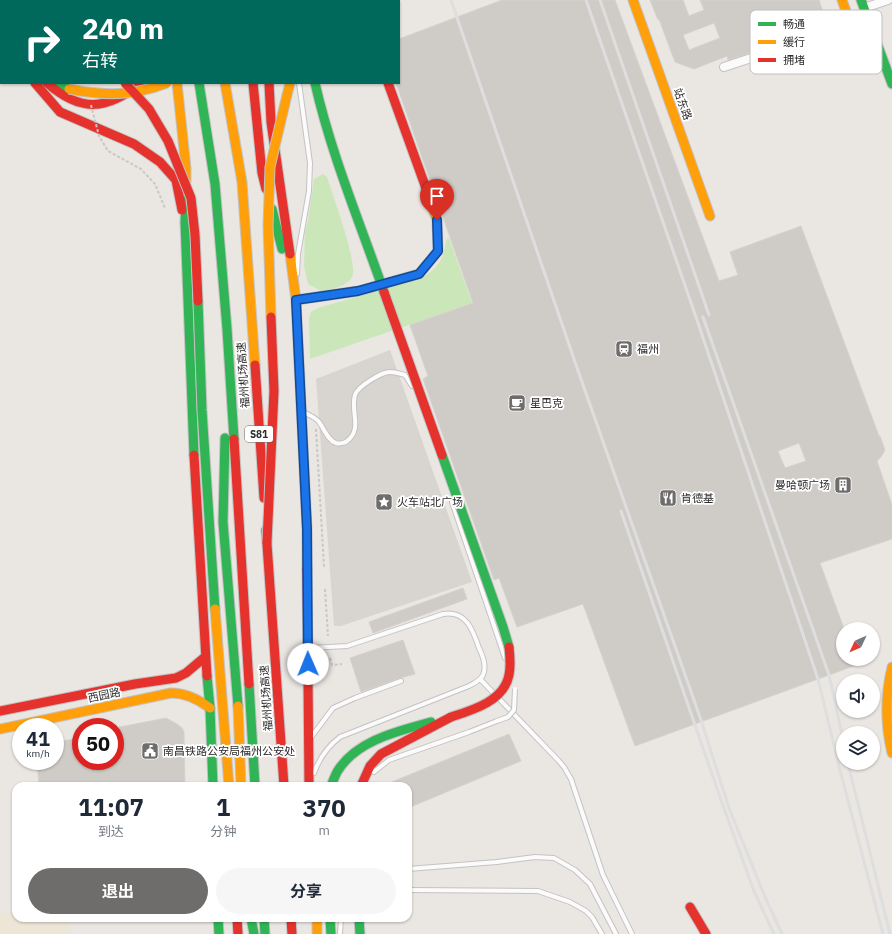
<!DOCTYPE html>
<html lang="zh">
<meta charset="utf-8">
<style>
:root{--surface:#fff;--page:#f6f6f7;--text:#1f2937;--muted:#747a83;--accent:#6e6d6c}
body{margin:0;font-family:"IBM Plex Sans","Noto Sans SC",sans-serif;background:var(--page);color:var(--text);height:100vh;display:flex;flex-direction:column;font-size:15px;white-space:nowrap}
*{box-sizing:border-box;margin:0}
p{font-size:13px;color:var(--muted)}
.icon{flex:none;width:22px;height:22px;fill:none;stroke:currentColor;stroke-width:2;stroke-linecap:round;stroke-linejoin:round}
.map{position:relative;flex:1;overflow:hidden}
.panel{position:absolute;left:12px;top:782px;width:400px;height:140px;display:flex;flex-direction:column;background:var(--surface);border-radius:12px;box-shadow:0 1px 3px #0004}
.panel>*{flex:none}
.top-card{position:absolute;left:0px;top:0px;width:400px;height:84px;box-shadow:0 1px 3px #0004;background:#00695c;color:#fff;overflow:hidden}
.needle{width:26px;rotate:226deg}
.fabs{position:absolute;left:836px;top:622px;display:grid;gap:8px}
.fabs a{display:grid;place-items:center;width:44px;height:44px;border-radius:50%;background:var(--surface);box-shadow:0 1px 3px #0004;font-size:20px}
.speed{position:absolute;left:12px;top:718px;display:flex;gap:8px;font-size:20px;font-weight:700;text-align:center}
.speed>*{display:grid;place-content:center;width:52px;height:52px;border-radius:50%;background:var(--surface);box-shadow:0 1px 3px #0004;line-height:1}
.speed small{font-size:10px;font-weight:400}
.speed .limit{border:6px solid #d22;background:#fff;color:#111}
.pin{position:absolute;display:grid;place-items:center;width:34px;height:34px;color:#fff;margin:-41px -17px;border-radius:50% 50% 50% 0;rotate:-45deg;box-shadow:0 0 4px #0007}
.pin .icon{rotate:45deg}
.me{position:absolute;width:44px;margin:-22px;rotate:359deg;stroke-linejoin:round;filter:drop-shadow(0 0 3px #0008)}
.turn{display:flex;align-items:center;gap:14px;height:84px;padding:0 16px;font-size:18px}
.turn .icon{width:52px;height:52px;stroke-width:2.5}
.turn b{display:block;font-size:28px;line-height:34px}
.eta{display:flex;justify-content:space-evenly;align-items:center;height:68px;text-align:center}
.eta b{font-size:24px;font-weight:700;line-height:28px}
.button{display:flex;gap:8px;margin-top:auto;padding:8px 16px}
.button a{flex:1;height:46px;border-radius:24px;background:var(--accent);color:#fff;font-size:16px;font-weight:700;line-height:46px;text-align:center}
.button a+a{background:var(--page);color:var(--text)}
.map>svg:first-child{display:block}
.education{fill:#ede5d6}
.green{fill:#cbe7b9}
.plaza{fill:#d8d4d0}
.building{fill:#cfccc8;stroke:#d5d2ce;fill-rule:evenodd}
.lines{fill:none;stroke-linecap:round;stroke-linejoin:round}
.lane-casing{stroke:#c4c2c3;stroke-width:6}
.street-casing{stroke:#c4c2c3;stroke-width:10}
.fast-casing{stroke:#c4c2c3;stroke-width:11}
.slow-casing{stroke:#c4c2c3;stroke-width:11}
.jam-casing{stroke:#c4c2c3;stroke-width:11}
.path{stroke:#c8c8c7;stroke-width:2;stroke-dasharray:3 2;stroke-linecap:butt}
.lane{stroke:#fcfbfb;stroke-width:4}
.street{stroke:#fcfbfb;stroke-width:8}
.fast{stroke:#30b455;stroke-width:9}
.slow{stroke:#ff9f0a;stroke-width:9}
.jam{stroke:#e5322d;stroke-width:9}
.rail{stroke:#dededf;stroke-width:3}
.lane-bridge-casing{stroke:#c4c2c3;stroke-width:6;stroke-linecap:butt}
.fast-bridge-casing{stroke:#c4c2c3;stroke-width:11;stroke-linecap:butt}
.slow-bridge-casing{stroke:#c4c2c3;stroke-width:11;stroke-linecap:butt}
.jam-bridge-casing{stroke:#c4c2c3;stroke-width:11;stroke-linecap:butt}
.path-bridge{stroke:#c8c8c7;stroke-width:2;stroke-dasharray:3 2;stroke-linecap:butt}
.lane-bridge{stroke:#fcfbfb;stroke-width:4}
.fast-bridge{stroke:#30b455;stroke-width:9}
.slow-bridge{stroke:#ff9f0a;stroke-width:9}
.jam-bridge{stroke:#e5322d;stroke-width:9}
.route-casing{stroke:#114b97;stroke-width:10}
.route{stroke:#1a73e8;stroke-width:7}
.labels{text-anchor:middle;stroke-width:3.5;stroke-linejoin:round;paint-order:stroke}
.shield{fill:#fff;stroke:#6b6b6b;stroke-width:1}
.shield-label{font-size:10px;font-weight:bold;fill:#2c2c2c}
.street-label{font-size:11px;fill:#2c2c2c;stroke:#fff}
.poi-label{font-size:11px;fill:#2c2c2c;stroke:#fff;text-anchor:start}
.key{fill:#fff;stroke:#c0c0c0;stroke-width:1}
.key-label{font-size:11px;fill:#2c2c2c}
</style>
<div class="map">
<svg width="892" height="934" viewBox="0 0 892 934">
<rect width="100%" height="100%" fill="#eae6e2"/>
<path class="education" d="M16,912V918H69L70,934H0V913Z"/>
<path class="green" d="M323,174L327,177C332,193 359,266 352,277C348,286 331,289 323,292L308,284L304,266L305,232L308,221L314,179Z
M449,238L472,303L310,359L309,318L311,312L318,308L422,278C438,268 444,259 446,240Z"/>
<path class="plaza" d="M390,350L472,582L341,626H334L316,379Z"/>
<path class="building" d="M502,0H615L719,281L738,275L730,252L801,226L879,436H880L885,450L881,457L877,461L892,505V539L820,563L843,626V659L870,660L635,746L583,604L517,627L499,578L494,580L423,379L428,376L410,325L473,303L396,83H399V39ZM799,443L806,461L785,468L778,451Z
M650,0H683L689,16L704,10L700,0H819L828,27L728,60L727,56L694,69L675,62L659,19L658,20ZM714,23L720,38L689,50L683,35Z
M463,588L467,599L373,633L369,622Z
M403,640L415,674L400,678L361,692L350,658Z
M166,718L177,724L182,728L184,732L185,786H39L37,761H55V741L81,739V761H115V728Z
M509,734L521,761L408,808V786H382Z"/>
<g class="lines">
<defs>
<path id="lane" d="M297,274L298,254L309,191L310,163L299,83
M303,412C309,415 315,417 319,422C324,428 327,440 336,443C339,444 345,443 347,441C363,429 350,411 355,395C358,386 382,372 390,372C395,372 401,374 405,375L412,386
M452,502L505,658
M310,648L347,646L443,614C466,610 473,630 479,648C483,656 487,666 483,675C480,681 474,683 469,686L340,737C327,747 319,759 314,773
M480,679L558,760L564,767L571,779L603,875L632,934
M312,736L333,708L355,698L401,681
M374,772L389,760L469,732L497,721
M408,869L497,862L535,857L554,858L575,870L590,884L616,934
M408,890L538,891L570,902L586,911L592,917L602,934
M340,934L341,918"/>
<path id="street" d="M864,8L888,0
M724,67L851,25"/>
<path id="fast" d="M50,0L51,1
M861,0L892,84
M0,44L1,45
M0,56L1,57
M54,83L69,89
M199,83L215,184L227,329L234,439
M186,200L185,222L194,455
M272,209L282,249
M225,438L223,522L238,706
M207,676L210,708L213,786
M249,684L255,786
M331,786C333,781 335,776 337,772C356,740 399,731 431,722
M218,918L219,934
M251,918L254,934
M264,918L265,934
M330,918L331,934
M359,918L360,934"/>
<path id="slow" d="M186,0V1
M245,0V1
M279,0L280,1
M309,0V1
M633,0L710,216
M842,0L851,25L867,18
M177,83L186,168V181
M225,83L242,182L255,365
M287,95L290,83
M290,254L296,300L307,529V569
M296,300L358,291L419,274L438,251L437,220L427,191
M892,667C885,696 885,724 892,753
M238,706L241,786
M0,729L171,693C186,693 198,699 210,708
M317,918V934"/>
<path id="jam" d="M165,0V1
M210,0L211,1
M259,1L260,0
M35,83L60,112L134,144L160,162L176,180L182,210
M47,83C81,113 107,110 141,83
M253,83L262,173L266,189
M269,83L271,122L290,254
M388,83L427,191
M255,365L264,498
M234,439L249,684
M194,455L207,676
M266,530L284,786
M307,569L309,786
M0,711L135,684L176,678L186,673L205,657
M361,786L370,766L381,754L451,717
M690,907L706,934
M237,918L238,934
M291,918L292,934"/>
</defs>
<use href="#lane" class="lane-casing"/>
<use href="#street" class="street-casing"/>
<use href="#fast" class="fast-casing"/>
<use href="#slow" class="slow-casing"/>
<use href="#jam" class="jam-casing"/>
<path class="path" d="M7,1L8,0
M0,6L1,5
M316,429L324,567
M325,589L328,636
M330,658L332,665L342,664"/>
<use href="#lane" class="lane"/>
<use href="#street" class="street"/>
<use href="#fast" class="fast"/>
<use href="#slow" class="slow"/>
<use href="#jam" class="jam"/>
<path class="rail" d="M451,0L575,362L701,720L729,808L765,897L782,934
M586,0L697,320L818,679L840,770L883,934
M600,0L709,315
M703,317L829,675L843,739
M621,511L722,803L754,891L774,934
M848,763L890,934"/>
<defs>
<path id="lane-bridge" d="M497,721L508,717L514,710L515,689"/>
<path id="fast-bridge" d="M315,83C331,154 360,223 384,292
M198,301L202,410L215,609
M442,455L503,627L509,647"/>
<path id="slow-bridge" d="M69,89C105,96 133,96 167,83
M271,317L268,225L270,167L287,95
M215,609L229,786"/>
<path id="jam-bridge" d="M125,83L149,109L168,141L191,198L195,235L198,301
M384,292L442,455
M267,542L274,391L271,317
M451,717C473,710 504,701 509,675C511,666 510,656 509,647"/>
</defs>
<use href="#lane-bridge" class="lane-bridge-casing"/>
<use href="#fast-bridge" class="fast-bridge-casing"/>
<use href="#slow-bridge" class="slow-bridge-casing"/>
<use href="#jam-bridge" class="jam-bridge-casing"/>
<path class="path-bridge" d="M91,105L99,136L108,151L141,169L155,184L165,208"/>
<use href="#lane-bridge" class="lane-bridge"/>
<use href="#fast-bridge" class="fast-bridge"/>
<use href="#slow-bridge" class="slow-bridge"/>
<use href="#jam-bridge" class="jam-bridge"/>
</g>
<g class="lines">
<defs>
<path id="route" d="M308,664L307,529L296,300L358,291L419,274L438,251L437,220"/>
</defs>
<use href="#route" class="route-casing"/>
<use href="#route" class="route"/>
</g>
<defs>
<symbol id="station-square" viewBox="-11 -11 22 22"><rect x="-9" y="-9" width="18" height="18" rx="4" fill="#6e6d6c" stroke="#fff"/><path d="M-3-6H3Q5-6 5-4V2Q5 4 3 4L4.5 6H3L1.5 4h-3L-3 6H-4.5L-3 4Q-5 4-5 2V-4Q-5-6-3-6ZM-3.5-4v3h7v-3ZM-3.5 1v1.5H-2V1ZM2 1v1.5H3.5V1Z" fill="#fff"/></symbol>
<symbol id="cafe-square" viewBox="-11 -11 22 22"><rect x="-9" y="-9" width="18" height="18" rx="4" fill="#6e6d6c" stroke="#fff"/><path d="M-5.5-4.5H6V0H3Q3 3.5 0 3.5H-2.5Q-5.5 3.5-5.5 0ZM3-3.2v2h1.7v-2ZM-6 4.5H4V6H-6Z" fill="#fff"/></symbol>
<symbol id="building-square" viewBox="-11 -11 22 22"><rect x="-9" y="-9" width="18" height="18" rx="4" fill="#6e6d6c" stroke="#fff"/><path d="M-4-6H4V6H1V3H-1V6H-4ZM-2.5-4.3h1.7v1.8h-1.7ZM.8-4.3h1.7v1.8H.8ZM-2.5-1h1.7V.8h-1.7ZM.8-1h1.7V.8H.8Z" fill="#fff"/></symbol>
<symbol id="restaurant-square" viewBox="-11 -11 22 22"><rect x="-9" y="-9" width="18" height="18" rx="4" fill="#6e6d6c" stroke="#fff"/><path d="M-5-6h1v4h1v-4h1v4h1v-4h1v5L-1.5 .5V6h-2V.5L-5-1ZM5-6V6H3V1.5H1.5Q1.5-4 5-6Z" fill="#fff"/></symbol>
<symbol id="sight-square" viewBox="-11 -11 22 22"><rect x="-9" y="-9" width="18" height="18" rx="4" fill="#6e6d6c" stroke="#fff"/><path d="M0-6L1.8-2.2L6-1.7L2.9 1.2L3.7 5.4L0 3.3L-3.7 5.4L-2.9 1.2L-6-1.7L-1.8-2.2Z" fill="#fff"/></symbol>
<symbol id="civic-square" viewBox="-11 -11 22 22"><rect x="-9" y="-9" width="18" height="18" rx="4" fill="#6e6d6c" stroke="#fff"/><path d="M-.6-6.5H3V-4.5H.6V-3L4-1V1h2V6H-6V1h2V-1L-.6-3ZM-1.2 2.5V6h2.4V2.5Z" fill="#fff"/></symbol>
</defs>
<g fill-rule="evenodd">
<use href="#station-square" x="614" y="339" width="20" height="20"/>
<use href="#cafe-square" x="507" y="393" width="20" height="20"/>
<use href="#building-square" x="833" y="475" width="20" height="20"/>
<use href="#restaurant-square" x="658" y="488" width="20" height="20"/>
<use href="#sight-square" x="374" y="492" width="20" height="20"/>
<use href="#civic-square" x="140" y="741" width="20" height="20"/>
</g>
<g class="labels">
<rect class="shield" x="245" y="426" width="28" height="16" rx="3"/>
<g class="shield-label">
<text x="259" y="438">S81</text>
</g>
<g class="street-label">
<text transform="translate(683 104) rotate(70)" y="4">站东路</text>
<text transform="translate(243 375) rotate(-94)" y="4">福州机场高速</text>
<text transform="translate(104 695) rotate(-12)" y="4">西园路</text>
<text transform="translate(266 698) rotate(-94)" y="4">福州机场高速</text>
</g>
<g class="poi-label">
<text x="637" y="353">福州</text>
<text x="530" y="407">星巴克</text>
<text x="830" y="489" text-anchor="end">曼哈顿广场</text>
<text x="681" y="502">肯德基</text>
<text x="397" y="506">火车站北广场</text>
<text x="163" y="755">南昌铁路公安局福州公安处</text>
</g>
</g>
<rect x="750" y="10" width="132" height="64" rx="6" class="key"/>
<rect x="758" y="22" width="18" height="4" fill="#30b455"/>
<rect x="758" y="40" width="18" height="4" fill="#ff9f0a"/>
<rect x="758" y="58" width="18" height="4" fill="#e5322d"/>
<g class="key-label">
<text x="783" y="28">畅通</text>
<text x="783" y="46">缓行</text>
<text x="783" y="64">拥堵</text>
</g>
</svg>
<div class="fabs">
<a><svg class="needle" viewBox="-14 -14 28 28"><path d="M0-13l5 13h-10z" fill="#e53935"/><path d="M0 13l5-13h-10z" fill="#747a83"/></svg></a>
<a><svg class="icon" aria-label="sound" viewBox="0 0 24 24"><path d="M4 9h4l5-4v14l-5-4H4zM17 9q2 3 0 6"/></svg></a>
<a><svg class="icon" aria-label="layers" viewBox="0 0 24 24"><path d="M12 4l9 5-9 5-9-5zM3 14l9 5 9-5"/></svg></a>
</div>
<div class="speed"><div>41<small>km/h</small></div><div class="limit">50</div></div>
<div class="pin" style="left:437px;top:220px;background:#d93025"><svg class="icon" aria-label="arrive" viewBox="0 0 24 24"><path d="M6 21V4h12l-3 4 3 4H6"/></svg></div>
<svg class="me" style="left:308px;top:664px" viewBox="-20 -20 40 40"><circle r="19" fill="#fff"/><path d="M0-13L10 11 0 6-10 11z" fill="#1a73e8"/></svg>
<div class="top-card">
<div class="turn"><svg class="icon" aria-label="right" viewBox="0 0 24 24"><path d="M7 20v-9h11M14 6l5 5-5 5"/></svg><div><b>240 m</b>右转</div></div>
</div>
<section class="panel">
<div class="eta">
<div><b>11:07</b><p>到达</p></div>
<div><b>1</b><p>分钟</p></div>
<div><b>370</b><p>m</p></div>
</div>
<div class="button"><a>退出</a><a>分享</a></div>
</section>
</div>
